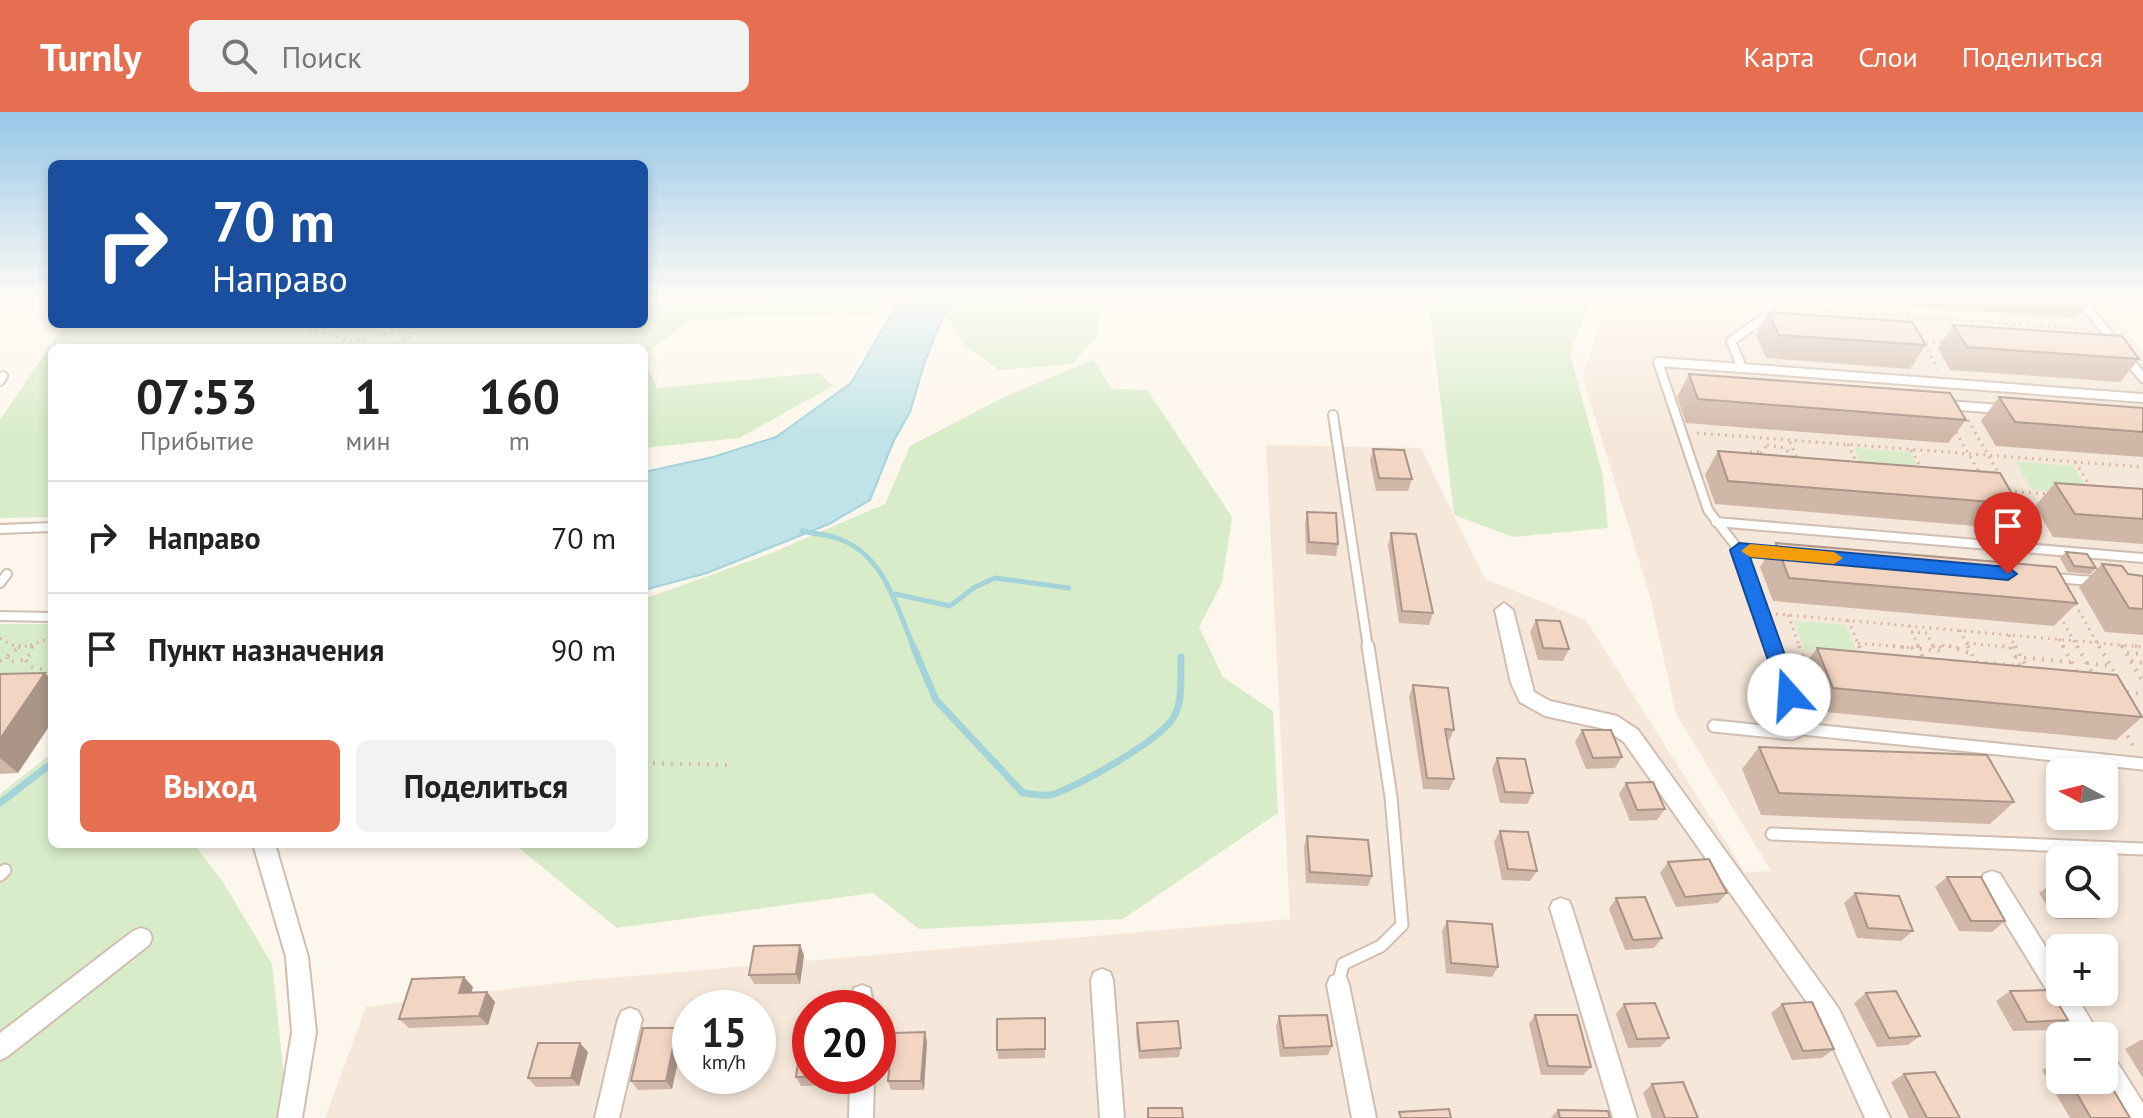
<!DOCTYPE html>
<html lang="ru">
<meta charset="utf-8">
<style>
:root{--surface:#fff;--page:#f2f2f2;--text:#222;--muted:#767676;--line:#e0e0e0;--accent:#e76f51}
body{margin:0;font-family:"PT Sans",sans-serif;background:var(--page);color:var(--text);height:100vh;display:flex;flex-direction:column;font-size:30px;white-space:nowrap}
*{box-sizing:border-box;margin:0}
p{font-size:26px;color:var(--muted)}
.icon{flex:none;width:44px;height:44px;fill:none;stroke:currentColor;stroke-width:2;stroke-linecap:round;stroke-linejoin:round}
.map{position:relative;flex:1;overflow:hidden}
.drawer{position:absolute;left:48px;top:232px;width:600px;height:504px;display:flex;flex-direction:column;background:var(--surface);border-radius:12px;box-shadow:0 4px 12px #0003}
.drawer>*{flex:none}
.guide{position:absolute;left:48px;top:48px;width:600px;height:168px;border-radius:12px;box-shadow:0 4px 12px #0003;background:#1a4fa0;color:#fff;overflow:hidden}
.needle{width:52px;rotate:277deg}
.controls{position:absolute;left:2046px;top:646px;display:grid;gap:16px}
.controls a{display:grid;place-items:center;width:72px;height:72px;border-radius:12px;background:var(--surface);box-shadow:0 4px 12px #0003;font-size:40px}
.speed{position:absolute;left:672px;top:878px;display:flex;gap:16px;font-size:40px;font-weight:700;text-align:center}
.speed>*{display:grid;place-content:center;width:104px;height:104px;border-radius:50%;background:var(--surface);box-shadow:0 4px 12px #0003;line-height:1}
.speed small{font-size:20px;font-weight:400}
.speed .limit{border:12px solid #d22;background:#fff;color:#111}
.pin{position:absolute;display:grid;place-items:center;width:68px;height:68px;color:#fff;margin:-82px -34px;border-radius:50% 50% 50% 0;rotate:-45deg;box-shadow:0 0 8px #0007}
.pin .icon{rotate:45deg}
.me{position:absolute;width:88px;margin:-44px;rotate:341deg;stroke-linejoin:round;filter:drop-shadow(0 0 6px #0008)}
.turn{display:flex;align-items:center;gap:28px;height:168px;padding:0 32px;font-size:36px}
.turn .icon{width:104px;height:104px;stroke-width:2.5}
.turn b{display:block;font-size:56px;line-height:68px}
.eta{display:flex;justify-content:space-evenly;align-items:center;height:136px;text-align:center}
.eta b{font-size:48px;font-weight:800;line-height:56px}
.primary-button{display:flex;gap:16px;margin-top:auto;padding:16px 32px}
.primary-button a{flex:1;height:92px;border-radius:12px;background:var(--accent);color:#fff;font-size:32px;font-weight:800;line-height:92px;text-align:center}
.primary-button a+a{background:var(--page);color:var(--text)}
ul{padding:0;list-style:none}
li{display:flex;align-items:center;gap:24px;height:112px;padding:0 32px;border-top:2px solid var(--line)}
li div{flex:1}
li b{display:block;font-size:30px}
li em{font-style:normal}
header{display:flex;align-items:center;gap:48px;box-sizing:border-box;height:112px;padding:0 40px;background:var(--accent);color:#fff}
header strong{font-size:38px}
nav{display:flex;gap:44px;margin-inline-start:auto;font-size:28px}
.search{width:560px;height:72px;background:var(--page);display:flex;align-items:center;gap:20px;box-sizing:border-box;padding:0 28px;border-radius:12px;color:var(--muted);font-size:30px}
.map>svg:first-child{display:block}
.residential{fill:#f5e8da;fill-rule:evenodd}
.green{fill:#d8ecc9}
.water{fill:#bfe3e8;stroke:#a5d3da;stroke-width:2}
.lines{fill:none;stroke-linecap:round;stroke-linejoin:round}
.stream-far1{stroke:#a5d3da;stroke-width:5}
.stream{stroke:#a5d3da;stroke-width:7}
.lane-far1-casing{stroke:#d1beb0;stroke-width:12}
.lane-casing{stroke:#d1beb0;stroke-width:15}
.street-casing{stroke:#d1beb0;stroke-width:4}
.path-far1{stroke:#d9b8a5;stroke-width:3;stroke-dasharray:2 5;stroke-linecap:butt}
.path{stroke:#d9b8a5;stroke-width:4;stroke-dasharray:2 7;stroke-linecap:butt}
.lane-far1{stroke:#fff;stroke-width:8}
.lane{stroke:#fff;stroke-width:11}
.street{fill:#fff;fill-rule:evenodd}
.wall{fill:#d1b7a8}
.shaded-wall{fill:#aa9588}
.building{fill:#f3d5c3;stroke:#aa9588;stroke-width:2}
.route{fill:#1a73e8;stroke:#114b97;stroke-width:2}
.slow{fill:#f59e0b}
</style>
<header>
<strong>Turnly</strong>
<div class="search"><svg class="icon" aria-label="search" viewBox="0 0 24 24"><circle cx="10" cy="10" r="6"/><path d="M15 15l6 6"/></svg>Поиск</div>
<nav><a>Карта</a><a>Слои</a><a>Поделиться</a></nav>
</header>
<div class="map">
<svg width="2143" height="1006" viewBox="0 0 2143 1006">
<rect width="100%" height="100%" fill="#fdf6ec"/>
<path class="residential" d="M1622,184H2100L2143,241V1006H325L366,895L575,869L1290,807L1266,333L1421,336L1485,467L1586,508L1745,760L1771,759L1676,602L1650,484L1583,266L1603,197ZM2060,660H2104V704H2060ZM2060,748H2104V792H2060ZM2060,836H2104V880H2060ZM690,896H758V964H690ZM810,896H878V964H810ZM2060,924H2104V968H2060Z"/>
<path class="green" d="M644,184H878L875,202L691,207L644,243V236H52V405L0,406V308L65,212H644Z
M952,184H1098V223L1072,252L999,258L964,233L945,201Z
M1428,184H1592L1570,242L1603,364L1608,416L1513,425L1454,403Z
M644,248L657,276L819,261L833,274L739,326L644,336Z
M1093,248L1112,277L1147,278L1232,405L1222,471L1199,515L1223,565L1273,599L1278,701L1123,807L919,817L873,781L617,816L514,732H644V487L769,442L885,392L910,334L1004,285Z
M1854,336L1910,340L1921,362L1864,358Z
M2016,350L2073,354L2091,382L2032,378Z
M1794,509L1846,513L1858,543L1805,538Z
M0,512H52V570L0,569Z
M52,641V732H194L223,770L272,852L287,992L282,1006H0V682Z"/>
<path class="water" d="M906,184H956L944,202L925,249L910,300L894,328L870,388L829,412L707,461L644,478V360L713,345L776,325L851,271L888,208Z"/>
<g class="lines">
<path class="stream-far1" d="M802,419C814,422 827,422 839,427C885,443 897,497 914,536
M895,482L950,494L975,475L995,466L1069,476"/>
<path class="stream" d="M913,534L936,588L1023,681C1032,682 1045,685 1054,682C1081,672 1158,630 1173,606C1184,589 1180,564 1181,545
M0,691L52,651"/>
<defs>
<path id="lane-far1" d="M1765,184L1770,202L1731,229L1742,256L2143,286
M2077,184L2116,232
M2128,247L2143,266
M1742,256L1658,250L1708,398L1739,438L1774,536
M0,269L3,264
M1947,293L2000,297
M1333,303L1368,536
M1716,410L2143,446
M0,417L52,415
M1739,438L1779,441
M2053,466L2094,469
M0,471L7,462
M0,504L52,505"/>
<path id="lane" d="M1773,534L1802,617L2143,652
M1714,614L1792,622L1802,617
M1772,722L2143,737
M0,763L5,758
M1338,873L1343,852L1381,834L1402,813L1391,685L1368,534"/>
<path id="street" d="M1504,491L1513,498L1534,580L1550,589L1617,604L1638,618L1839,897L1890,1006H1865L1823,913L1624,630L1605,617L1545,604L1520,590L1511,571L1495,498Z
M253,732H275L308,845L316,920L302,1006H278L292,920L286,845Z
M1992,759L2000,762L2060,858V880H2074L2100,924H2075L1984,776L1981,769L1984,762Z
M1561,786L1569,789L1572,796L1637,1006H1613L1550,796L1553,789Z
M141,816L149,819L152,826L149,833L8,944L0,948V921L133,819Z
M1102,857L1110,860L1113,868L1124,1006H1100L1091,868L1094,860Z
M1338,862L1346,865L1349,873L1376,1006H1352L1327,873L1330,865Z
M862,873L870,876L874,896H850L854,876Z
M630,896L638,899L642,907L619,1006H595L618,907L622,899Z
M2104,938L2112,942L2143,991V1006H2124L2101,968H2104Z
M850,964H874L873,1006H849Z"/>
</defs>
<use href="#lane-far1" class="lane-far1-casing"/>
<use href="#lane" class="lane-casing"/>
<use href="#street" class="street-casing"/>
<path class="path-far1" d="M1879,184L1895,212
M1896,184L1912,212
M1782,196L2086,217
M289,212L352,229L431,212
M1919,229L1944,231
M1924,232L1938,257
M390,236L425,216
M1968,308L2000,364
M1956,320L1980,362
M1697,321L2143,355
M1790,330L1798,348
M1848,332L1858,354
M1767,333L1785,336L1794,348C1781,358 1772,350 1761,341Z
M1911,338L1921,356
M1750,340H1761
M2075,350L2092,377
M1978,359L1998,361
M2008,379L2048,382
M2016,391L2035,423
M2003,403L2013,421
M2075,492L2100,536
M1776,502L2143,535
M1788,503L1800,536
M2060,504L2078,536
M1848,508L1860,536
M1909,513L1919,536
M1960,518L1969,536
M1911,520L1927,521L1934,536
M2009,523L2016,536
M0,526L11,533L21,534
M2059,527L2064,536
M1858,531L1914,536
M1967,531L2012,536
M30,533L52,526
M2121,533L2123,536
M18,536L30,533L34,536
M1941,536L1939,533L1961,536"/>
<path class="path" d="M1799,534L1805,550
M1859,534L1862,542
M1893,534L1942,539L1940,534
M1918,534L1923,546
M1933,534L1935,538
M1949,534L1972,542
M1968,534L1976,551
M2015,534L2028,558
M2063,534L2078,562
M2077,534L2094,564
M2099,534L2117,565
M2122,534L2143,570
M2135,534L2143,535
M2127,541L2143,542
M7,545L8,550L24,548L32,540V534
M2015,545L2071,550
M26,548L29,554L52,560
M0,549L21,534
M1792,549L1809,551
M2131,549L2143,551
M1976,550L2020,554L2011,535L2003,534
M2087,551L2111,554
M2127,580L2143,582
M2123,616L2135,637
M644,651L727,653"/>
<use href="#lane-far1" class="lane-far1"/>
<use href="#lane" class="lane"/>
<use href="#street" class="street"/>
</g>
<path class="wall" d="M1793,184H1877L1872,191L1794,186Z
M1906,184H2094L2077,206L1913,195Z
M1768,200L1926,233L1910,257L1766,246L1756,223Z
M1953,213L2139,247L2120,270L1950,258L1938,236Z
M1689,262L1966,308L1948,331L1686,311L1677,285Z
M1999,285L2143,296V345L1996,334L1981,309Z
M1373,337L1412,367L1408,379H1376L1370,349Z
M1718,339L2018,392L1998,416L1715,392L1705,363Z
M2055,371L2143,377V432L2053,425L2035,394Z
M1307,400L1338,432L1336,444L1306,442L1305,412Z
M1391,421L1433,501L1429,513L1399,511L1388,433Z
M1776,431L2077,491L2054,514L1773,489L1760,455Z
M2066,440L2096,456L2090,462L2068,460L2060,446Z
M2102,452L2128,462L2143,464V523L2105,520L2079,475Z
M1536,508L1569,537L1563,549L1538,548L1530,520Z
M1817,536L2142,605L2116,628L1814,599L1800,559Z
M0,562L18,661L0,662Z
M1413,573L1454,618L1449,629H1447L1454,667L1449,678L1423,677L1409,585Z
M1582,618L1622,645L1615,656L1586,657L1575,630Z
M1759,635L2014,690L1990,712L1761,703L1742,657Z
M1497,646L1533,681L1527,692L1500,691L1492,657Z
M1626,671L1665,697L1657,708L1630,709L1619,682Z
M1500,719L1537,759L1530,769L1502,768L1494,730Z
M1307,724L1372,764L1368,774L1306,771L1304,735Z
M1668,750L1727,781L1718,791L1676,795L1660,761Z
M1947,765L2005,809L1992,820L1959,819L1935,775Z
M2060,770V792H2104L2111,796L2097,807H2055L2039,781L2052,771Z
M1855,781L1913,819L1901,829L1857,826L1844,791Z
M1616,786L1662,826L1654,836L1625,838L1609,797Z
M1447,809L1498,855L1492,865L1446,861L1442,819Z
M804,843L800,872H754L749,863Z
M473,875L471,881L487,880L495,890L488,913L409,916L399,907Z
M2010,879L2068,908L2053,918L2013,919L1996,889Z
M1866,881L1920,924L1908,933L1877,935L1854,891Z
M1624,892L1669,926L1660,935L1628,936L1616,902Z
M1782,892L1834,937L1822,946L1792,948L1771,901Z
M1535,903L1591,955L1583,963H1541L1529,912Z
M1279,904L1332,934L1328,943L1280,945L1276,914Z
M1045,906V946L998,947L997,938Z
M1137,911L1181,936L1179,945L1139,947L1136,921Z
M677,916L683,925L672,977L638,978L631,969Z
M925,920L927,930L924,978H891L888,969Z
M2141,928H2143V966L2125,937Z
M588,940L579,974L536,975L528,966Z
M2057,949H2060V968H2104L2130,1006H2070L2042,958Z
M1904,962L1960,1006H1909L1891,970Z
M810,964H834L833,973L801,974L796,965Z
M1652,972L1698,1006H1652L1643,981Z
M1558,998L1610,1006H1551Z"/>
<path class="shaded-wall" d="M45,561L52,568V610L18,661L0,646V627Z
M800,833L804,843L800,872L796,862Z
M464,865L473,875L468,891L459,881Z
M487,880L495,890L488,913L479,904Z
M677,916L683,925L672,977L666,969Z
M925,920L927,930L924,978L921,969Z
M580,931L588,940L579,974L571,966Z
M829,964H834L833,973Z"/>
<path class="building" d="M1768,200L1912,210L1926,233L1779,223Z
M1953,213L2122,224L2139,247L1967,235Z
M1689,262L1950,281L1966,308L1698,287Z
M1999,285L2143,296V320L2015,310Z
M1373,337L1404,338L1412,367L1379,366Z
M1718,339L2000,361L2018,392L1728,369Z
M2055,371L2143,377V407L2075,402Z
M1307,400L1336,401L1338,432L1309,430Z
M1391,421L1416,422L1433,501L1402,499Z
M1776,431L2056,455L2077,491L1789,466Z
M2066,440L2087,442L2096,456L2074,454Z
M2102,452L2122,454L2128,462L2143,464V497L2129,496Z
M1536,508L1560,509L1569,537L1543,536Z
M1817,536L2117,563L2142,605L1833,576Z
M45,561L0,627V562Z
M1413,573L1448,576L1454,618L1445,617L1454,667L1427,666Z
M1582,618H1611L1622,645L1593,646Z
M1759,635L1987,643L2014,690L1779,681Z
M1497,646L1525,647L1533,681L1505,680Z
M1653,670L1665,697L1637,698L1626,671Z
M1500,719L1528,720L1537,759L1508,757Z
M1307,724L1368,728L1372,764L1310,760Z
M1709,747L1727,781L1685,785L1668,750Z
M1947,765H1981L2005,809H1971Z
M2060,770V783L2052,771Z
M1855,781L1899,784L1913,819L1868,816Z
M1645,785L1662,826L1633,828L1616,786Z
M2104,785L2111,796L2069,797L2066,792H2104Z
M1447,809L1492,812L1498,855L1451,851Z
M800,833L796,862L749,863L754,834Z
M464,865L459,881L487,880L479,904L399,907L412,867Z
M2050,878L2068,908L2027,910L2010,879Z
M1896,879L1920,924L1889,926L1866,881Z
M1812,890L1834,937L1803,939L1782,892Z
M1655,891L1669,926L1637,927L1624,892Z
M1327,903L1332,934L1284,936L1279,904Z
M1535,903H1577L1591,955L1548,954Z
M1045,906V937L997,938V907Z
M1178,909L1181,936L1140,939L1137,911Z
M643,916H677L666,969H631Z
M803,916H810V964H829L796,965Z
M925,920L921,969H888L893,921Z
M538,931H580L571,966H528Z
M1935,960L1960,1006H1927L1904,962Z
M2104,962L2130,1006H2091L2069,968H2104Z
M1683,970L1698,1006H1665L1652,972Z
M1148,996H1182L1183,1006H1148Z
M1449,997L1451,1006H1401L1399,1000Z
M1558,998L1608,999L1610,1006H1560Z"/>
<linearGradient id="sky" x2="0" y2="1"><stop stop-color="#97c7e8"/><stop offset="0.57" stop-color="#fefbf6"/><stop offset="1" stop-color="#fefbf6" stop-opacity="0"/></linearGradient>
<rect width="2143" height="325" fill="url(#sky)"/>
<path class="route" d="M1739,431L2008,455L2017,462L2008,468L1750,445L1799,583L1796,588H1782L1780,583L1730,438Z"/>
<path class="slow" d="M1750,432L1834,440L1843,446L1834,452L1750,445L1741,439Z"/>
</svg>
<div class="controls">
<a><svg class="needle" viewBox="-14 -14 28 28"><path d="M0-13l5 13h-10z" fill="#e53935"/><path d="M0 13l5-13h-10z" fill="#767676"/></svg></a>
<a><svg class="icon" aria-label="search" viewBox="0 0 24 24"><circle cx="10" cy="10" r="6"/><path d="M15 15l6 6"/></svg></a>
<a>+</a>
<a>−</a>
</div>
<div class="speed"><div>15<small>km/h</small></div><div class="limit">20</div></div>
<div class="pin" style="left:2008px;top:462px;background:#d93025"><svg class="icon" aria-label="arrive" viewBox="0 0 24 24"><path d="M6 21V4h12l-3 4 3 4H6"/></svg></div>
<svg class="me" style="left:1789px;top:583px" viewBox="-20 -20 40 40"><circle r="19" fill="#fff"/><path d="M0-13L10 11 0 6-10 11z" fill="#1a73e8"/></svg>
<div class="guide">
<div class="turn"><svg class="icon" aria-label="right" viewBox="0 0 24 24"><path d="M7 20v-9h11M14 6l5 5-5 5"/></svg><div><b>70 m</b>Направо</div></div>
</div>
<section class="drawer">
<div class="eta">
<div><b>07:53</b><p>Прибытие</p></div>
<div><b>1</b><p>мин</p></div>
<div><b>160</b><p>m</p></div>
</div>
<ul>
<li><svg class="icon" aria-label="right" viewBox="0 0 24 24"><path d="M7 20v-9h11M14 6l5 5-5 5"/></svg><div><b>Направо</b></div><em>70 m</em></li>
<li><svg class="icon" aria-label="arrive" viewBox="0 0 24 24"><path d="M6 21V4h12l-3 4 3 4H6"/></svg><div><b>Пункт назначения</b></div><em>90 m</em></li>
</ul>
<div class="primary-button"><a>Выход</a><a>Поделиться</a></div>
</section>
</div>
